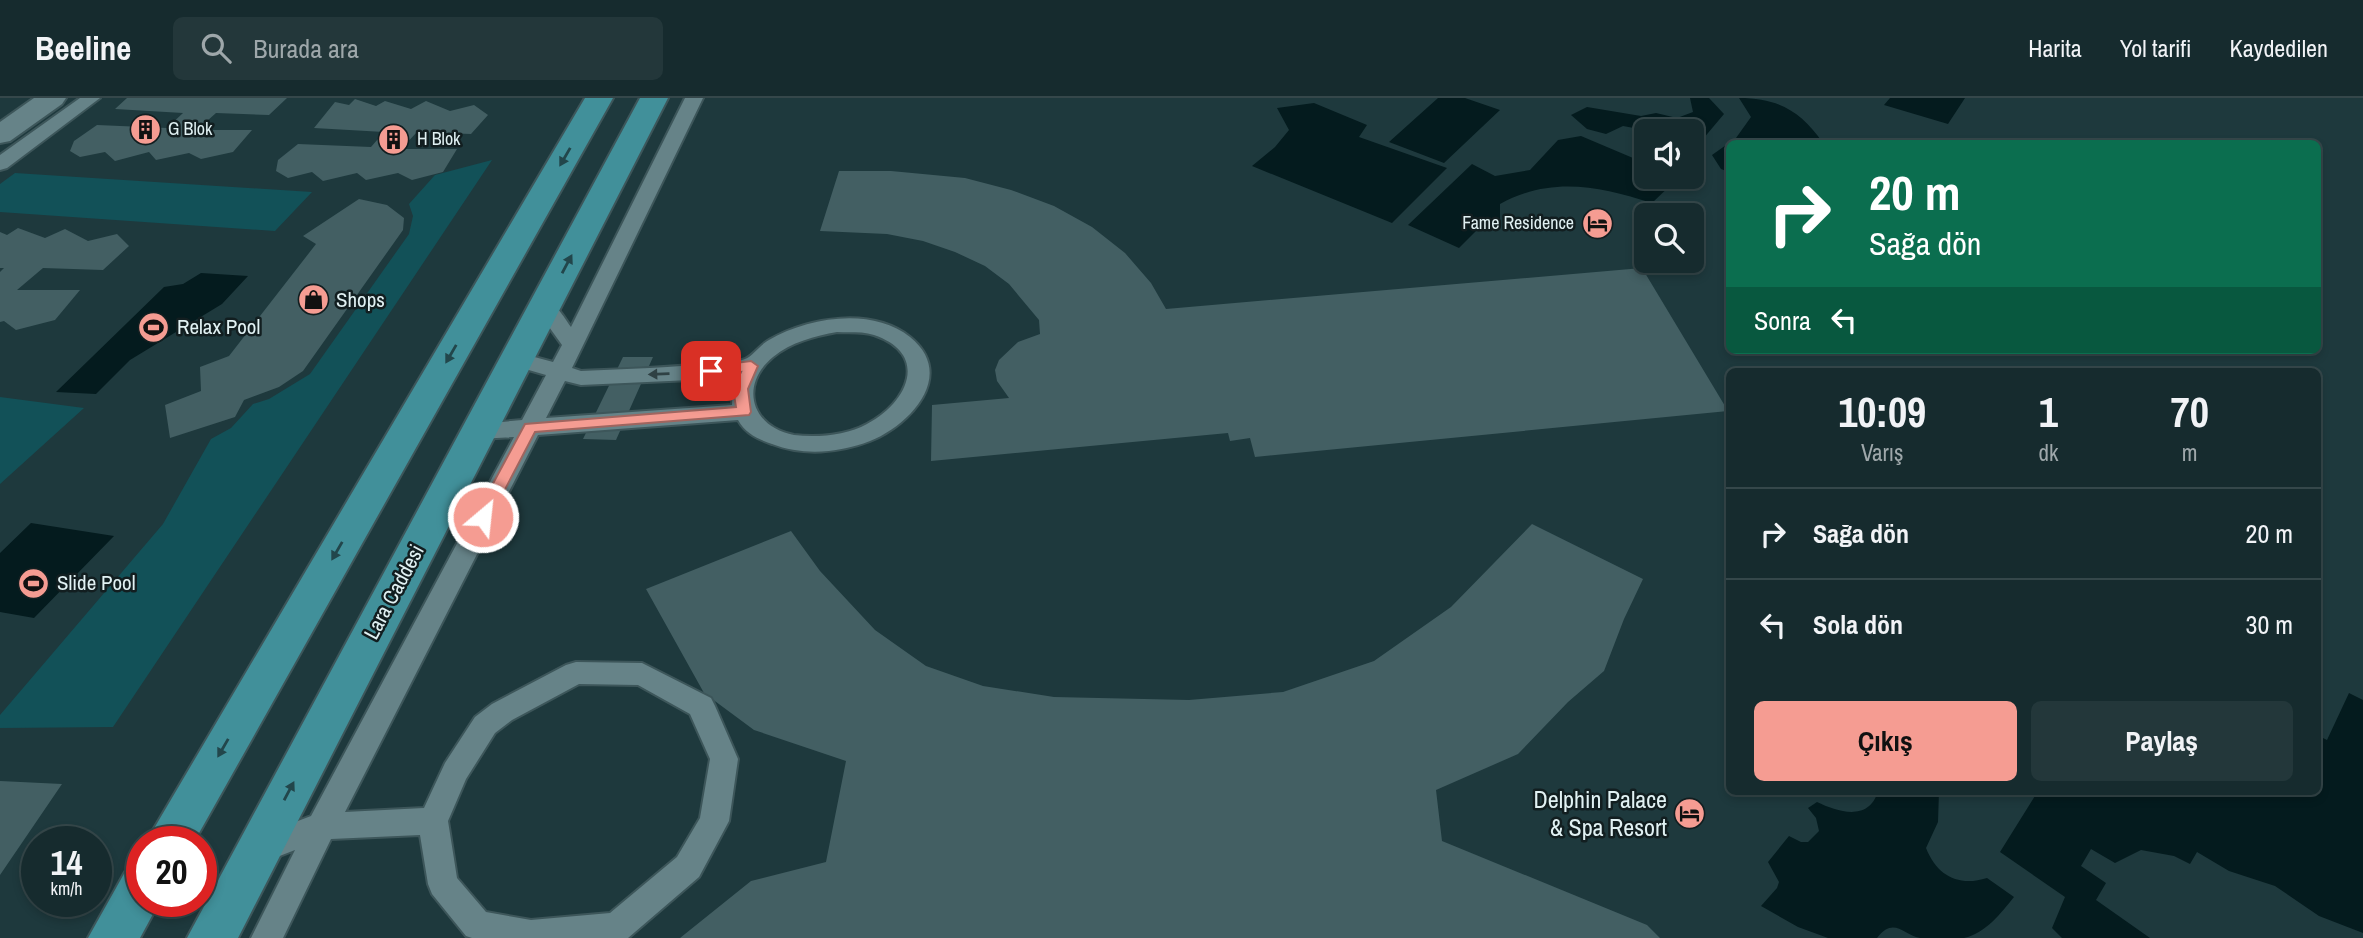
<!DOCTYPE html>
<html lang="tr">
<meta charset="utf-8">
<style>
:root{--surface:#162b2e;--page:#23373a;--text:#f1f3f6;--muted:#9ea7aa;--line:#35474a;--accent:#f59c92}
body{margin:0;font-family:"Archivo Narrow",sans-serif;background:var(--page);color:var(--text);height:100vh;display:flex;flex-direction:column;font-size:26px;white-space:nowrap}
*{box-sizing:border-box;margin:0}
p{font-size:23px;color:var(--muted)}
.icon{flex:none;width:38px;height:38px;fill:none;stroke:currentColor;stroke-width:2;stroke-linecap:round;stroke-linejoin:round}
.map{position:relative;flex:1;overflow:hidden}
.sheet{position:absolute;left:1726px;top:270px;width:595px;height:427px;display:flex;flex-direction:column;background:var(--surface);border-radius:10px;box-shadow:0 4px 10px #0003,0 0 0 2px var(--line)}
.sheet>*{flex:none}
.hud{position:absolute;left:1726px;top:42px;width:595px;height:214px;border-radius:10px;box-shadow:0 4px 10px #0003,0 0 0 2px var(--line);background:#0b6e4f;color:#fff;overflow:hidden}
.tools{position:absolute;left:1634px;top:21px;display:grid;gap:14px}
.tools a{display:grid;place-items:center;width:70px;height:70px;border-radius:10px;background:var(--surface);box-shadow:0 4px 10px #0003,0 0 0 2px var(--line);font-size:35px}
.speed{position:absolute;left:21px;top:728px;display:flex;gap:14px;font-size:35px;font-weight:700;text-align:center}
.speed>*{display:grid;place-content:center;width:91px;height:91px;border-radius:50%;background:var(--surface);box-shadow:0 4px 10px #0003,0 0 0 2px var(--line);line-height:1}
.speed small{font-size:18px;font-weight:400}
.speed .limit{border:10px solid #d22;background:#fff;color:#111}
.pin{position:absolute;display:grid;place-items:center;width:60px;height:60px;color:#fff;margin:-30px;border-radius:14px;box-shadow:0 4px 10px #0006}
.me{position:absolute;width:77px;margin:-38px;rotate:28deg;stroke-linejoin:round;filter:drop-shadow(0 0 5px #0008)}
.turn{display:flex;align-items:center;gap:24px;height:147px;padding:0 28px;font-size:32px}
.turn .icon{width:91px;height:91px;stroke-width:2.5}
.turn b{display:block;font-size:49px;line-height:60px}
.then{display:flex;align-items:center;height:66px;padding:0 28px;background:#0003;gap:14px;font-size:26px}
.eta{display:flex;justify-content:space-evenly;align-items:center;height:119px;text-align:center}
.eta b{font-size:42px;font-weight:700;line-height:49px}
.primary-button{display:flex;gap:14px;margin-top:auto;padding:14px 28px}
.primary-button a{flex:1;height:80px;border-radius:10px;background:var(--accent);color:#111;font-size:28px;font-weight:700;line-height:80px;text-align:center}
.primary-button a+a{background:var(--page);color:var(--text)}
ul{padding:0;list-style:none}
li{display:flex;align-items:center;gap:21px;height:91px;padding:0 28px;border-top:2px solid var(--line)}
li div{flex:1}
li b{display:block;font-size:26px}
li em{font-style:normal}
header{display:flex;align-items:center;gap:42px;box-sizing:border-box;height:98px;padding:0 35px;background:var(--surface);border-bottom:2px solid var(--line)}
header strong{font-size:33px}
nav{display:flex;gap:38px;margin-inline-start:auto;font-size:24px}
.search{width:490px;height:63px;background:var(--page);display:flex;align-items:center;gap:18px;box-sizing:border-box;padding:0 24px;border-radius:10px;color:var(--muted);font-size:26px}
.map>svg:first-child{display:block}
.green{fill:#125158}
.water{fill:#041b1e}
.building{fill:#435f63}
.lines{fill:none;stroke-linecap:round;stroke-linejoin:round}
.service-casing{stroke:#3d565a;stroke-width:4}
.minor-casing{stroke:#3d565a;stroke-width:4}
.primary-casing{stroke:#3d565a;stroke-width:4}
.service{fill:#668388;fill-rule:evenodd}
.minor{fill:#668388;fill-rule:evenodd}
.primary{fill:#41909a;fill-rule:evenodd}
.oneway{fill:#22464b}
.oneway2{fill:#2f4144}
.route{fill:#f59c92;stroke:#9f655f;stroke-width:2}
.labels{text-anchor:middle;stroke-width:5;stroke-linejoin:round;paint-order:stroke}
.far-poi-label{font-size:18px;fill:#e1f1f3;stroke:#121e20;text-anchor:start}
.poi-label{font-size:21px;fill:#e1f1f3;stroke:#121e20;text-anchor:start}
.street-label{font-size:21px;fill:#e1f1f3;stroke:#121e20}
.near-poi-label{font-size:24px;fill:#e1f1f3;stroke:#121e20;text-anchor:end}
</style>
<header>
<strong>Beeline</strong>
<div class="search"><svg class="icon" aria-label="search" viewBox="0 0 24 24"><circle cx="10" cy="10" r="6"/><path d="M15 15l6 6"/></svg>Burada ara</div>
<nav><a>Harita</a><a>Yol tarifi</a><a>Kaydedilen</a></nav>
</header>
<div class="map">
<svg width="2363" height="840" viewBox="0 0 2363 840">
<rect width="100%" height="100%" fill="#1e393d"/>
<path class="green" d="M492,62L113,629L0,630V617L163,426L211,341L231,330L253,306L269,301L310,276L409,136L413,118L409,106L435,77Z
M15,75L312,94L275,133L0,114V86Z
M0,299L84,310L0,386Z"/>
<path class="water" d="M1438,0H1465L1500,12L1444,65L1389,44Z
M1690,0H1709L1724,16L1692,54V33H1650L1623,28L1606,36L1587,31L1571,17L1587,9L1641,18L1656,15L1677,20L1693,14Z
M1739,0C1778,0 1801,13 1823,45L1729,46V74L1721,71L1712,57L1736,40L1751,19Z
M1890,0H1965L1948,26L1884,7Z
M1314,5L1367,27L1359,39L1447,70L1392,125L1252,68L1275,49L1289,32L1277,10Z
M1581,38L1633,60L1647,74V79L1676,82L1652,105C1599,88 1551,78 1500,106V125L1477,132L1459,150L1408,127L1472,66L1495,78L1530,72L1558,42Z
M201,175L248,178L222,206L130,262L96,296L56,294L164,189L183,186Z
M31,425L114,438L34,520L0,514V455Z
M2349,595L2363,602V835L2319,818L2275,788L2229,773L2197,754L2190,766L2174,758L2141,752L2115,765L2091,751L2081,768L2106,785L2096,802L2150,840H2062L2052,830L2065,799L2000,754L2038,693H2317V637L2327,642Z
M1878,693H1939L1938,724L1926,750C1937,778 1959,789 1987,780L2014,799C2001,815 1986,835 1964,840C1952,840 1932,840 1920,840C1903,837 1894,818 1877,840H1828L1798,829L1761,808L1777,790L1779,784L1768,764L1789,738L1801,744H1808L1819,733L1816,720L1808,710L1817,704C1838,714 1869,724 1878,693Z"/>
<path class="building" d="M127,0H287L269,17L216,15L197,32H252L233,54L201,61L189,55L156,62L149,54L115,63L105,54L80,59L70,53L74,43L97,27L167,30L183,15L115,11Z
M355,1L376,8L385,3L411,11L426,3L450,13L474,7L488,17L471,36L417,34L401,51H457L443,74L412,82L398,75L366,82L357,75L323,83L312,74L288,80L276,73L278,62L298,46L371,49L384,34L314,30L335,4L349,7Z
M839,73H891L965,80L1011,92L1054,108L1092,129L1125,155L1151,185L1166,211L1642,170L1728,313L1255,359L1250,340L1230,343L1228,335L931,363L932,307L1009,300L997,283L995,272L999,262L1018,244L1040,236L1039,222L1009,186L985,168L955,154L923,143L887,136L820,133Z
M359,101L387,107L404,120L403,132L303,273L279,289L244,302L235,319L170,340L165,307L201,293L200,269L229,258L316,146L303,138Z
M18,130L45,140L65,131L88,143L117,136L129,148L103,172L43,170L17,192H80L55,222L16,232L4,223L0,224V174L4,170H0V134L7,137Z
M623,259H653L616,342L583,341Z
M1532,426L1643,481L1624,521L1604,573L1568,604L1518,656L1436,692L1442,743L1647,827L1660,840H680L751,783L826,764L846,663L754,632L704,595L646,491L791,433L820,473L875,532L926,568L983,588L1054,599L1189,602L1283,594L1374,563L1451,509Z
M0,683L62,686L0,777Z"/>
<g class="lines">
<defs>
<path id="service" d="M80,0H100L7,70L0,72V57Z
M685,0H703L572,270L581,273C627,271 673,270 719,264C726,264 738,264 745,261C753,258 761,246 769,242C809,219 872,209 910,239C957,277 910,327 870,343C839,355 803,358 772,346C758,341 746,336 738,322L538,337L345,714L424,710L445,665L475,619L492,606L566,567L576,564L642,565L711,600L715,608L738,661L729,723L699,779L628,840H472L466,838L432,796L428,786L420,737L331,741L283,840H251L295,752L259,766L248,762L244,752L248,742L311,718L514,339L479,341L471,339L467,333L471,327L522,322L546,277L508,266L505,261L508,256L516,254L553,264L562,247L534,208L537,203C554,199 562,217 571,229ZM837,234C849,235 862,233 874,237C930,256 908,305 867,326C847,337 818,340 794,337C751,329 739,287 773,259C791,244 815,238 837,234ZM736,277L733,286L732,307L546,320L565,283L581,287L691,282ZM579,586L638,587L690,616L710,661L700,720L677,759L610,815L531,822L486,814L457,780L448,723L466,681L495,635L512,622Z"/>
<path id="minor" d="M34,0H66L62,6L10,43L0,45V24Z"/>
<path id="primary" d="M585,0H613L194,744H146Z
M640,0H668L238,840H187Z
M142,767V803H160L140,840H88L125,774Z"/>
</defs>
<use href="#service" class="service-casing"/>
<use href="#minor" class="minor-casing"/>
<use href="#primary" class="primary-casing"/>
<use href="#service" class="service"/>
<use href="#minor" class="minor"/>
<use href="#primary" class="primary"/>
</g>
<defs><path id="oneway-solid" d="M-6-.8H1V-3.2L6.5 0L1 3.2V.8H-6Z" transform="scale(1.75)"/></defs>
<g class="oneway">
<use href="#oneway-solid" transform="translate(565 59) rotate(120)"/>
<use href="#oneway-solid" transform="translate(567 166) rotate(-62)"/>
<use href="#oneway-solid" transform="translate(451 256) rotate(120)"/>
<use href="#oneway-solid" transform="translate(337 453) rotate(120)"/>
<use href="#oneway-solid" transform="translate(223 650) rotate(120)"/>
<use href="#oneway-solid" transform="translate(289 693) rotate(-62)"/>
</g>
<use class="oneway2" href="#oneway-solid" transform="translate(659 276) rotate(178)"/>
<path class="route" d="M751,263L758,268L748,291L751,314L749,317L535,334L488,424H477L475,419L525,326L736,309L733,291L741,274L711,278L704,273L711,268Z"/>
<defs>
<symbol id="building-disc" viewBox="-11 -11 22 22"><circle r="9.5" fill="#f59c92" stroke="#121e20"/><path d="M-4-6H4V6H1V3H-1V6H-4ZM-2.5-4.3h1.7v1.8h-1.7ZM.8-4.3h1.7v1.8H.8ZM-2.5-1h1.7V.8h-1.7ZM.8-1h1.7V.8H.8Z" fill="#111"/></symbol>
<symbol id="hotel-disc" viewBox="-11 -11 22 22"><circle r="9.5" fill="#f59c92" stroke="#121e20"/><path d="M-6-4.5h1.5V1H6V5H4.5V3h-9V5H-6ZM-4 0a1.8 1.8 0 1 1 3.6 0ZM.5 0V-2.5h3Q6-2.5 6 0Z" fill="#111"/></symbol>
<symbol id="shop-disc" viewBox="-11 -11 22 22"><circle r="9.5" fill="#f59c92" stroke="#121e20"/><path d="M-5-2.5h2.3a2.7 3.5 0 0 1 5.4 0H5L5.5 6h-11ZM-1.5-2.5h3a1.5 2.3 0 0 0-3 0Z" fill="#111"/></symbol>
<symbol id="stadium-disc" viewBox="-11 -11 22 22"><circle r="9.5" fill="#f59c92" stroke="#121e20"/><path d="M0-5a6.5 5 0 1 0 0 10a6.5 5 0 1 0 0-10ZM-3.5-1.8h7v3.6h-7Z" fill="#111"/></symbol>
</defs>
<g fill-rule="evenodd">
<use href="#building-disc" x="128" y="14" width="35" height="35"/>
<use href="#building-disc" x="376" y="24" width="35" height="35"/>
<use href="#hotel-disc" x="1580" y="108" width="35" height="35"/>
<use href="#shop-disc" x="296" y="184" width="35" height="35"/>
<use href="#stadium-disc" x="136" y="212" width="35" height="35"/>
<use href="#stadium-disc" x="16" y="468" width="35" height="35"/>
<use href="#hotel-disc" x="1672" y="698" width="35" height="35"/>
</g>
<g class="labels">
<g class="far-poi-label">
<text x="168" y="37">G Blok</text>
<text x="417" y="47">H Blok</text>
<text x="1574" y="131" text-anchor="end">Fame Residence</text>
</g>
<g class="poi-label">
<text x="336" y="209">Shops</text>
<text x="177" y="236">Relax Pool</text>
<text x="57" y="492">Slide Pool</text>
</g>
<g class="street-label">
<text transform="translate(394 494) rotate(-62)" y="7">Lara Caddesi</text>
</g>
<g class="near-poi-label">
<text x="1667" y="710">Delphin Palace<tspan x="1667" dy="28">&amp; Spa Resort</tspan></text>
</g>
</g>
</svg>
<div class="tools">
<a><svg class="icon" aria-label="sound" viewBox="0 0 24 24"><path d="M4 9h4l5-4v14l-5-4H4zM17 9q2 3 0 6"/></svg></a>
<a><svg class="icon" aria-label="search" viewBox="0 0 24 24"><circle cx="10" cy="10" r="6"/><path d="M15 15l6 6"/></svg></a>
</div>
<div class="speed"><div>14<small>km/h</small></div><div class="limit">20</div></div>
<div class="pin" style="left:711px;top:273px;background:#d93025"><svg class="icon" aria-label="arrive" viewBox="0 0 24 24"><path d="M6 21V4h12l-3 4 3 4H6"/></svg></div>
<svg class="me" style="left:483px;top:419px" viewBox="-20 -20 40 40"><circle r="17" fill="#f59c92" stroke="#fff" stroke-width="3"/><path d="M0-11L8 9 0 5-8 9z" fill="#fff"/></svg>
<div class="hud">
<div class="turn"><svg class="icon" aria-label="right" viewBox="0 0 24 24"><path d="M7 20v-9h11M14 6l5 5-5 5"/></svg><div><b>20 m</b>Sağa dön</div></div>
<div class="then">Sonra<svg class="icon" aria-label="left" viewBox="0 0 24 24"><path d="M17 20v-9H6M10 6l-5 5 5 5"/></svg></div>
</div>
<section class="sheet">
<div class="eta">
<div><b>10:09</b><p>Varış</p></div>
<div><b>1</b><p>dk</p></div>
<div><b>70</b><p>m</p></div>
</div>
<ul>
<li><svg class="icon" aria-label="right" viewBox="0 0 24 24"><path d="M7 20v-9h11M14 6l5 5-5 5"/></svg><div><b>Sağa dön</b></div><em>20 m</em></li>
<li><svg class="icon" aria-label="left" viewBox="0 0 24 24"><path d="M17 20v-9H6M10 6l-5 5 5 5"/></svg><div><b>Sola dön</b></div><em>30 m</em></li>
</ul>
<div class="primary-button"><a>Çıkış</a><a>Paylaş</a></div>
</section>
</div>
